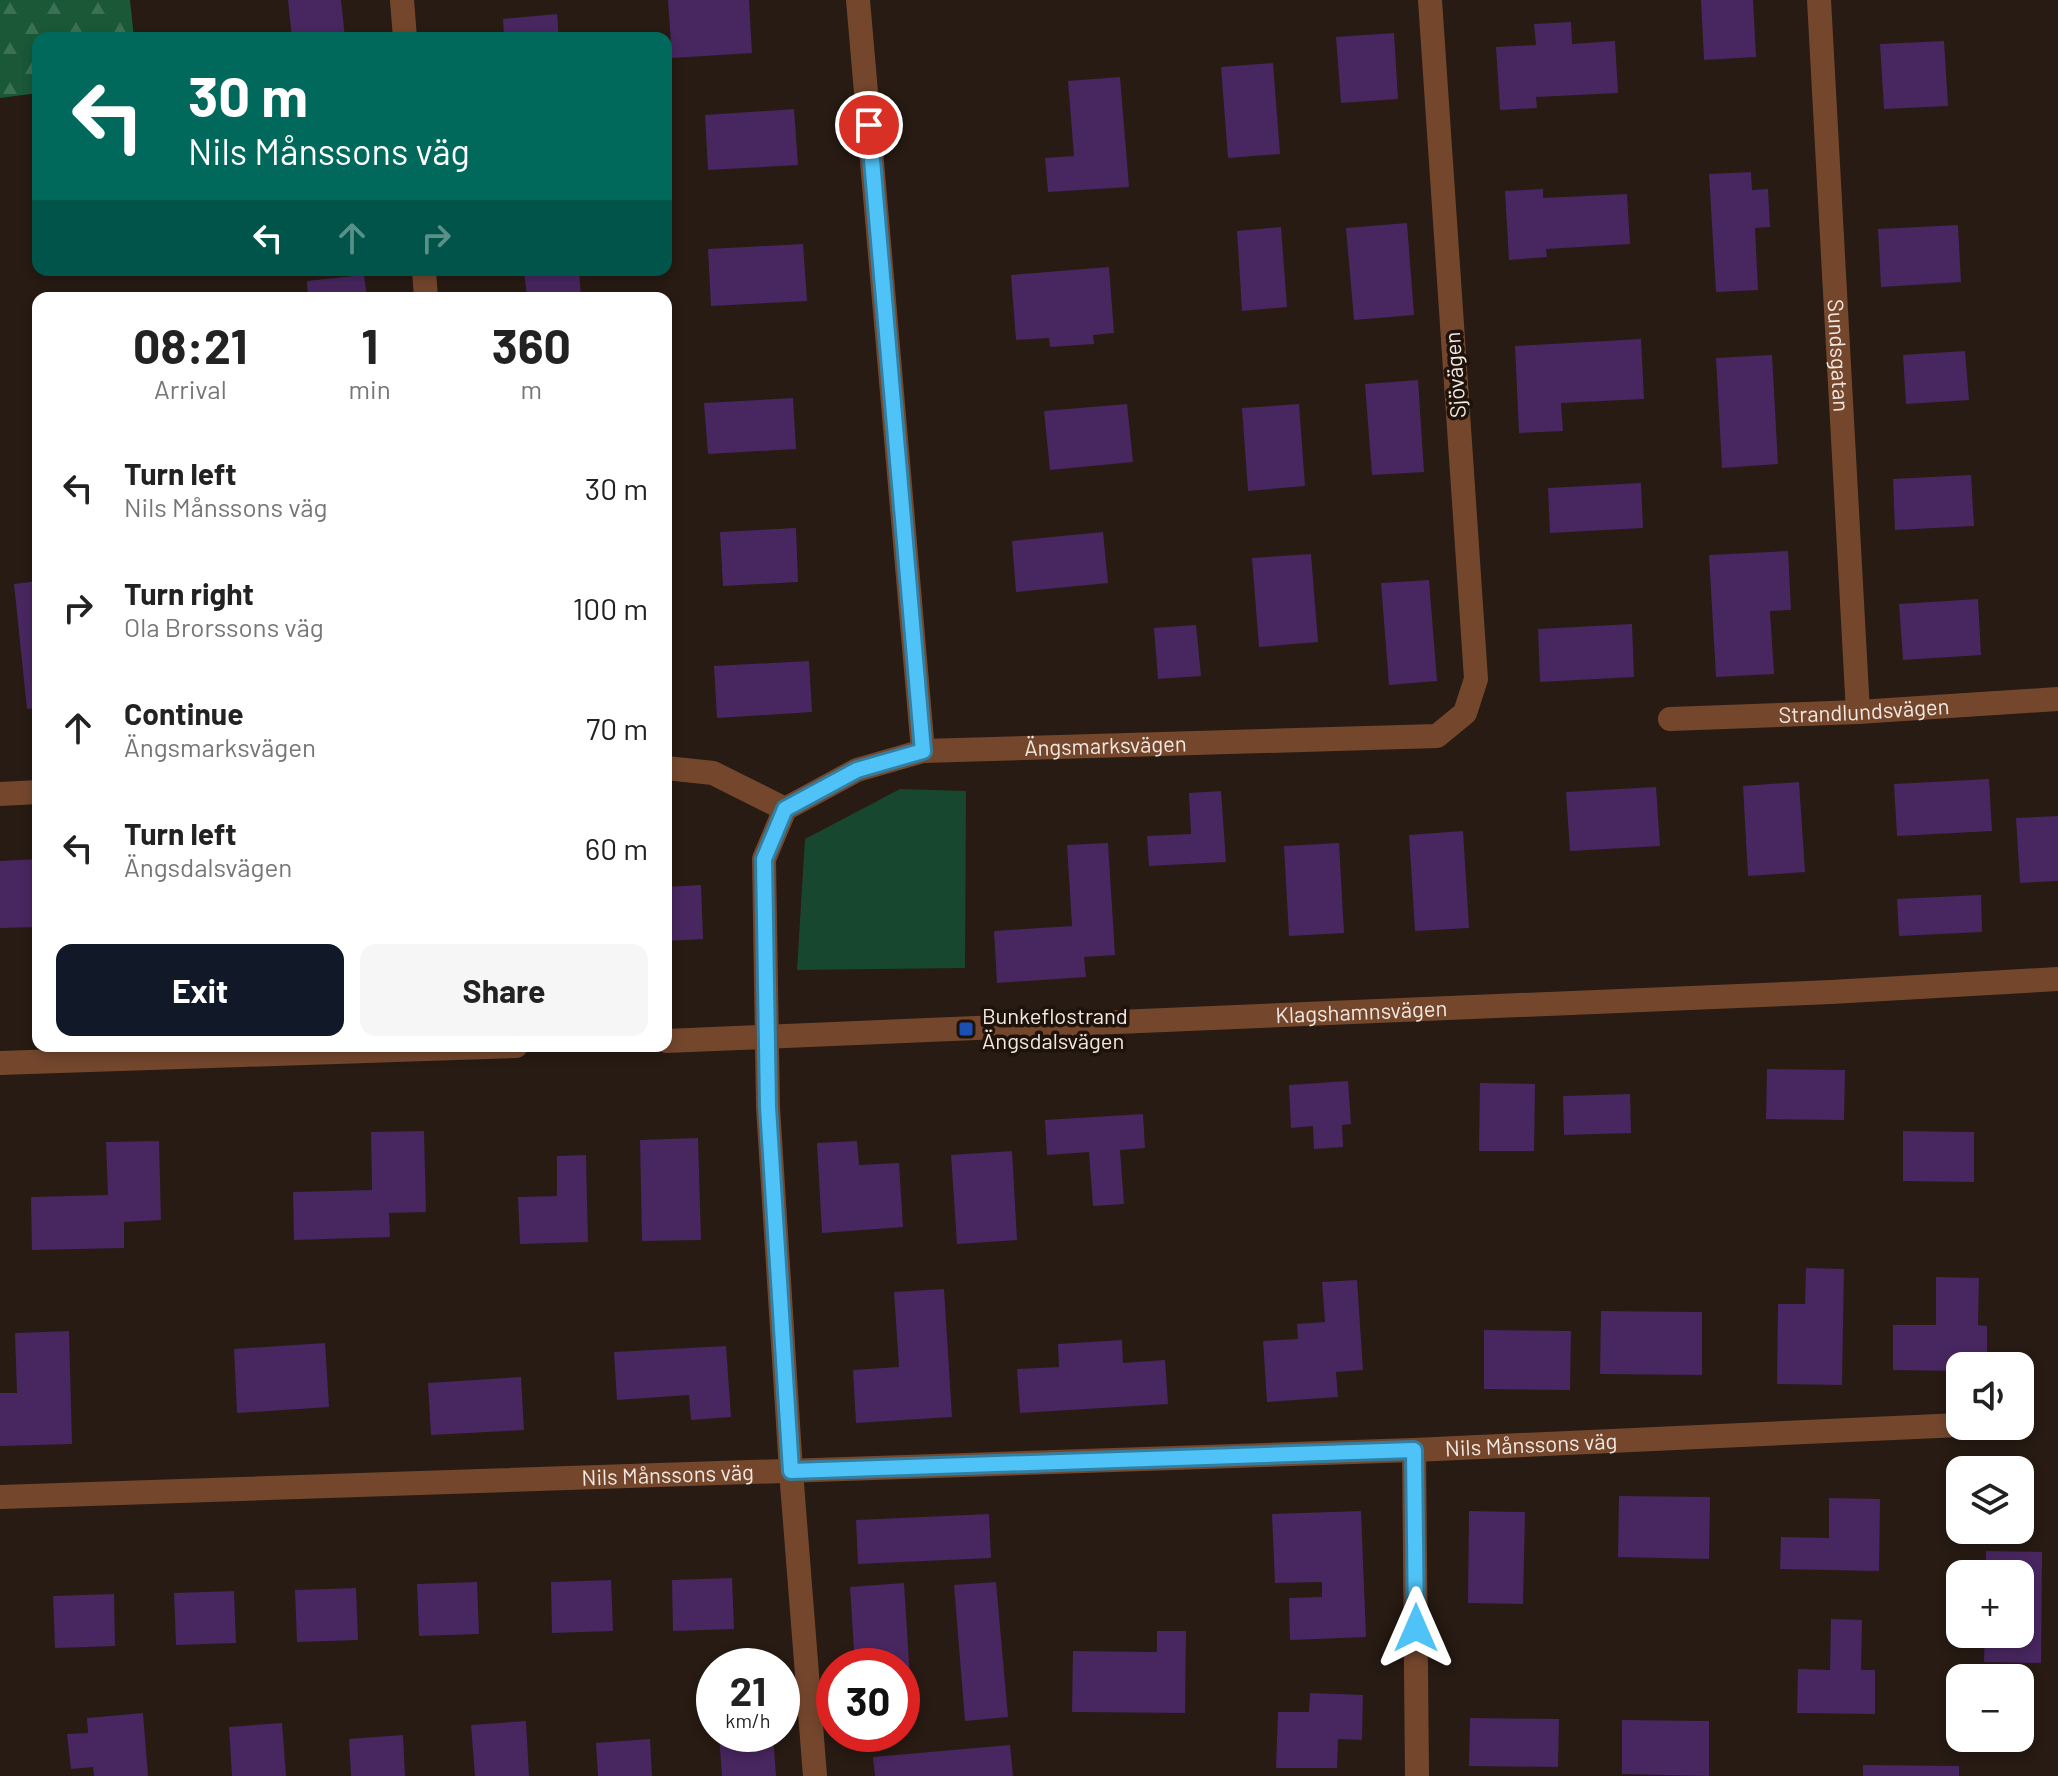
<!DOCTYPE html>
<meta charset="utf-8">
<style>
:root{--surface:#fff;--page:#f6f6f6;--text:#222;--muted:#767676;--accent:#111827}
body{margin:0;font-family:Barlow,sans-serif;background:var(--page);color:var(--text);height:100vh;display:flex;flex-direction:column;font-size:30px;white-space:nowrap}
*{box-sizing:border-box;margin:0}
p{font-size:26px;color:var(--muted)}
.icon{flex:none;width:44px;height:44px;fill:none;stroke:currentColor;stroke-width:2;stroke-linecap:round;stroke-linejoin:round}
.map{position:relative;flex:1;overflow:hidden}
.sheet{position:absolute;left:32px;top:292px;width:640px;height:760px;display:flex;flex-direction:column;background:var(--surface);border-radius:16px;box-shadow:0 4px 12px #0003}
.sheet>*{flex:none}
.top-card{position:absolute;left:32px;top:32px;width:640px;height:244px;border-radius:16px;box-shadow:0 4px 12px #0003;background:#00695c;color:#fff;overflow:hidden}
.fabs{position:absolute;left:1946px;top:1352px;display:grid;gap:16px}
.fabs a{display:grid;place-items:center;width:88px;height:88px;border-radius:16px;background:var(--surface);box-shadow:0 4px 12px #0003;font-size:40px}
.speed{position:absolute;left:696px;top:1648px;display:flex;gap:16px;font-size:40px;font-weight:700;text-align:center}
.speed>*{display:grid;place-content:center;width:104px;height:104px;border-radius:50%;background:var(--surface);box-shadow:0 4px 12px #0003;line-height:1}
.speed small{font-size:20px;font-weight:400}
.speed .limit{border:12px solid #d22;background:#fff;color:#111}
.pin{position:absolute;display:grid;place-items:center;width:68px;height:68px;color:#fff;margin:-34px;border:4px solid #fff;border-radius:50%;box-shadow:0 2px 8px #0007}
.me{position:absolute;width:88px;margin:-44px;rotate:0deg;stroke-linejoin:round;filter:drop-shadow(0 0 6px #0008)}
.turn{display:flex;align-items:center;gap:28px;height:168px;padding:0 24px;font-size:36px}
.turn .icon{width:104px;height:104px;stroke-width:2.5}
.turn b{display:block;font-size:56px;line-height:68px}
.lanes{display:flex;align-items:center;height:76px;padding:0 24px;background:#0003;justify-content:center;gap:40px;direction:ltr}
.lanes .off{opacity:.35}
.eta{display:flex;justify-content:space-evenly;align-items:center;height:136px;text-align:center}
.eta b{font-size:48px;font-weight:700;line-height:56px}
.action{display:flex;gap:16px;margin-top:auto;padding:16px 24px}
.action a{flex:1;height:92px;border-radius:16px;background:var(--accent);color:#fff;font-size:32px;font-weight:700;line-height:92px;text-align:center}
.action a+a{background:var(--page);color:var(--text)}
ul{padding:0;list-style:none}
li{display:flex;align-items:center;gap:24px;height:120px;padding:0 24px}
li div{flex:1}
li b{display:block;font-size:30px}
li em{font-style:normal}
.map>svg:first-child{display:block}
.green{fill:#17472e}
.forest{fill:url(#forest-firs)}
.building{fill:#48265f}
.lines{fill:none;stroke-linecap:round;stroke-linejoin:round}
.minor{stroke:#74472d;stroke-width:24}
.tertiary{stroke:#74472d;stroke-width:24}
.route-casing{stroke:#337fa1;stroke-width:20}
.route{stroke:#4fc3f7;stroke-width:14}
.transit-dot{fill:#1a4fb4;stroke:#1e120a;stroke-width:3}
.labels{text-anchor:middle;stroke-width:7;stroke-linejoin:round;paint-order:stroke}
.street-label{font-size:22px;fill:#f1e8e2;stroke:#1e120a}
.poi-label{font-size:22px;fill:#f1e8e2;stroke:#1e120a;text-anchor:start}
</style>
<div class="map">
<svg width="2058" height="1776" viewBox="0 0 2058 1776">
<defs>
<pattern id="forest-firs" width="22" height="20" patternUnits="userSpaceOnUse" patternTransform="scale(2)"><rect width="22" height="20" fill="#1a5838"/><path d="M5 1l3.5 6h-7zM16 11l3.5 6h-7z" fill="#3c7054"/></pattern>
</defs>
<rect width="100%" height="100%" fill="#271b13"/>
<path class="green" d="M900,789L966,791L965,968L797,970L805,839Z"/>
<path class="forest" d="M0,0H130L134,38H38V93L0,98Z"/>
<path class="building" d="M288,0H341L345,38H292Z
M668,0H749L752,53L672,58Z
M1701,0H1753L1756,57L1704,60Z
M557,14L559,38H504L503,19Z
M1571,22L1572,44L1615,41L1618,93L1536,97L1537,108L1500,110L1496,47L1536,45L1534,24Z
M1394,33L1398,99L1341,103L1336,37Z
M1944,41L1948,106L1884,109L1880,44Z
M1273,63L1280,154L1228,158L1221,67Z
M1120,77L1129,187L1048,192L1045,158L1074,156L1068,81Z
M794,109L798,165L708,170L705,115Z
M1751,172L1752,190L1768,189L1770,227L1755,228L1758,290L1716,292L1709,174Z
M1543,189V198L1627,194L1630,244L1546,249L1547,257L1509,260L1505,191Z
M1407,223L1414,315L1354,320L1346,228Z
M1958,225L1961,282L1881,287L1878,229Z
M1281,227L1287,307L1242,311L1237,231Z
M803,244L807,301L711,306L708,249Z
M1109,267L1114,333L1093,335L1094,344L1050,347L1049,338L1016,340L1011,275Z
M524,270H579L581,298H527Z
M364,275L367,298H308L307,281Z
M1641,339L1644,399L1561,403L1563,431L1519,433L1515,346Z
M1965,351L1969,400L1906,404L1903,355Z
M1772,355L1778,464L1722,468L1716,358Z
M1418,380L1424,472L1372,475L1365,384Z
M793,398L796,449L708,454L704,403Z
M1127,404L1133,462L1050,470L1044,411Z
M1299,404L1305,486L1248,491L1242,408Z
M1971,475L1974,526L1895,530L1893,479Z
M1641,483L1643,528L1550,533L1548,488Z
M796,528L798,582L723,586L720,532Z
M1103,532L1108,583L1016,592L1012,541Z
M1788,551L1791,610L1770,611L1774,674L1716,677L1709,555Z
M1311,554L1318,642L1259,647L1252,558Z
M1429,580L1437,681L1389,685L1381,583Z
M38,581V708L27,709L14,584Z
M1978,599L1981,655L1903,660L1899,604Z
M1632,624L1634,677L1540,682L1538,629Z
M1196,625L1201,676L1158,679L1154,628Z
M809,661L812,712L717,718L714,666Z
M1989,779L1992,831L1897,836L1894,784Z
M1799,782L1805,872L1748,876L1743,786Z
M1656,787L1660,846L1570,851L1566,792Z
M1221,791L1226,862L1149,866L1147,836L1191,834L1189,793Z
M2058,816V881L2020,883L2016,818Z
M1463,831L1469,928L1415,931L1409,835Z
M1108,843L1115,955L1084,957L1086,977L997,983L994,931L1072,926L1067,845Z
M1339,843L1344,933L1289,936L1284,846Z
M38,859V927L0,928V861Z
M701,885L703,939L666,941V887Z
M1981,895L1982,932L1899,936L1897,899Z
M1767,1069L1845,1070L1844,1120L1766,1119Z
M1348,1081L1351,1124L1342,1125L1343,1147L1314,1149L1313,1126L1291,1128L1289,1085Z
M1480,1083L1535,1084L1534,1151H1479Z
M1630,1094L1631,1133L1564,1135L1563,1096Z
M1143,1114L1145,1148L1120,1150L1124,1204L1093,1206L1089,1152L1047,1155L1045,1120Z
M424,1131L426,1212L389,1213L390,1237L294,1240L293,1192L372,1190L371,1132Z
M1903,1131L1974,1132V1182L1903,1181Z
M698,1138L701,1240L642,1241L640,1140Z
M159,1141L161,1220L124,1222V1248L32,1250L31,1197L108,1195L106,1142Z
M857,1141L859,1165L899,1163L903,1227L822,1233L817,1143Z
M1012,1151L1017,1240L957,1244L951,1155Z
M586,1155L588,1242L520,1244L518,1197L557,1196V1156Z
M1806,1268L1844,1269L1842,1385L1777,1384L1778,1304H1805Z
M1936,1277L1979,1278L1978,1325L1987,1326V1366H1960V1371L1893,1370V1325H1936Z
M1357,1280L1363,1370L1336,1372L1338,1397L1267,1402L1263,1341L1298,1339L1297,1324L1325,1322L1322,1282Z
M944,1289L952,1417L856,1423L853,1370L899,1367L894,1292Z
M1601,1311L1702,1312V1375L1600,1374Z
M1484,1330L1571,1331L1570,1390L1484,1389Z
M69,1331L72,1444L0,1446V1393H17L15,1333Z
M1122,1340L1123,1363L1165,1360L1168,1404L1020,1413L1017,1369L1059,1367L1058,1344Z
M325,1343L329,1407L237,1413L234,1349Z
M726,1346L731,1417L691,1420L689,1395L617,1400L614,1352Z
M521,1377L524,1430L431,1435L428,1383Z
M1619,1496L1710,1497L1709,1559L1618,1557Z
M1829,1498L1880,1499L1879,1571L1780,1569L1781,1537L1829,1538Z
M1361,1511L1366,1637L1290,1640L1289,1598L1322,1597V1582L1275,1583L1272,1514Z
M1469,1511L1525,1512L1523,1604L1468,1603Z
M989,1514L991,1558L858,1564L856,1520Z
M1986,1551L2042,1552L2041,1663L1984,1662L1985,1634H2020V1574H1986Z
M732,1578L734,1629L673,1631L672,1580Z
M611,1580L613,1631L552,1633L551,1582Z
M477,1582L479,1634L419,1636L417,1584Z
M996,1582L1008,1717L965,1721L954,1585Z
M904,1583L913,1727L902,1728V1666H855L850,1587Z
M356,1588L358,1640L297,1642L295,1590Z
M234,1591L236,1643L176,1645L174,1593Z
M114,1594L115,1646L55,1648L53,1596Z
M1831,1619L1862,1620L1861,1670H1875V1714L1797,1713L1798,1669L1830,1670Z
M1157,1631H1186L1185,1713L1072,1712L1073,1651L1157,1652Z
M1310,1693L1363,1695L1362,1740L1338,1739L1337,1768H1276L1278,1712H1309Z
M143,1713L148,1776H94L93,1767L71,1769L67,1734L88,1733L87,1718Z
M1470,1718L1559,1719L1558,1767L1469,1766Z
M1622,1720L1709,1721V1776L1622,1774Z
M526,1721L529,1776H475L471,1725Z
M282,1723L286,1776H232L229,1727Z
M719,1734H773L776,1776H722Z
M403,1735L405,1776H351L349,1739Z
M650,1739L652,1776H598L596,1743Z
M1010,1745L1013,1776H875L873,1757Z
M1863,1765L1959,1766V1776H1863Z"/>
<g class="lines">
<g class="minor">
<path d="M402,0L405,38"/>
<path d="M858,0L923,751"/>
<path id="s1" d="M1819,0L1858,712"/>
<path d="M424,270L426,298"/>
<path id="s2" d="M1670,719L1858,712L2058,699"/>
<path d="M666,768L713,773L785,809"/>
<path d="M0,794L38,792"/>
<path d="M1414,1450L1417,1776"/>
<path id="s3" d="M0,1497L1414,1450L1960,1425"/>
<path id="s4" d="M815,1776L791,1471L768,1107L764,859L785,809L857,770L923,751L1437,736L1465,713L1476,679L1430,0"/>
</g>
<g class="tertiary">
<path id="s5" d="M666,1041L1831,992L2058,979"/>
<path d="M0,1063L516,1046"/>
</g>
</g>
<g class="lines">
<defs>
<path id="route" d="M869,125L923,751L857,770L785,809L764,859L768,1107L791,1471L1414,1450L1416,1628"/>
</defs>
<use href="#route" class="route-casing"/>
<use href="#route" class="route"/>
</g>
<rect class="transit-dot" x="958" y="1021" width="16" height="16" rx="4"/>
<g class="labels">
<g class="street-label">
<text dy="8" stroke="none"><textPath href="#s1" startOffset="356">Sundsgatan</textPath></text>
<text transform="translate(1455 375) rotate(-94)" y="8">Sjövägen</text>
<text dy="8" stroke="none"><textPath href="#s2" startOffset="194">Strandlundsvägen</textPath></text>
<text dy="8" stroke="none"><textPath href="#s4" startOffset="1306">Ängsmarksvägen</textPath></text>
<text dy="8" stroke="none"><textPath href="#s5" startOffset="696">Klagshamnsvägen</textPath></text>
<text dy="8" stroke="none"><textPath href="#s3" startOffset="1532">Nils Månssons väg</textPath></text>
<text dy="8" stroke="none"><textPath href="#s3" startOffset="668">Nils Månssons väg</textPath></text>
</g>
<g class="poi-label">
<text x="982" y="1024">Bunkeflostrand<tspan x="982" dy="25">Ängsdalsvägen</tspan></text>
</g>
</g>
</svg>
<div class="fabs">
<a><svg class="icon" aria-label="sound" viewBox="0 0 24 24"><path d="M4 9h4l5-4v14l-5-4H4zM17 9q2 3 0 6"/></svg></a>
<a><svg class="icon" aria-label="layers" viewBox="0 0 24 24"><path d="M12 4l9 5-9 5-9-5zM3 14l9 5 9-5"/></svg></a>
<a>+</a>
<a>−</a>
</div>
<div class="speed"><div>21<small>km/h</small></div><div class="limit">30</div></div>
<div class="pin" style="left:869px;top:125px;background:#d93025"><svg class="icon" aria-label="arrive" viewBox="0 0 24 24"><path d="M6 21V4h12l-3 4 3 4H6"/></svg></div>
<svg class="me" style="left:1416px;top:1628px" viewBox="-20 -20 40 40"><path d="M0-17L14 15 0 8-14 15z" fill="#4fc3f7" stroke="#fff" stroke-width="4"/></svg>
<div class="top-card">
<div class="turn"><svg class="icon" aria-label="left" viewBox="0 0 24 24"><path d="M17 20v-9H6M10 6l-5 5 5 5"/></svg><div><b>30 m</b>Nils Månssons väg</div></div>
<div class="lanes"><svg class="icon" aria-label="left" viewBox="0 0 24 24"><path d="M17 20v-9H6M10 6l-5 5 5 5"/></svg><svg class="icon off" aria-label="ahead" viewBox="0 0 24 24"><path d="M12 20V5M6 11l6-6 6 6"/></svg><svg class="icon off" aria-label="right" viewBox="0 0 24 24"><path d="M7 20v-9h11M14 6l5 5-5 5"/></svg></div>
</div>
<section class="sheet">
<div class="eta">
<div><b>08:21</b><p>Arrival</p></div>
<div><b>1</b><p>min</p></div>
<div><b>360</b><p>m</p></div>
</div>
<ul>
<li><svg class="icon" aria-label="left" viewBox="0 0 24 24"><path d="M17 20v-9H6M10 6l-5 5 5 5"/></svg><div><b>Turn left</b><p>Nils Månssons väg</p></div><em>30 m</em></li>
<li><svg class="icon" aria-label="right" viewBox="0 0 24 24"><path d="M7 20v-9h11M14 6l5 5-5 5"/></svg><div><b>Turn right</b><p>Ola Brorssons väg</p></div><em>100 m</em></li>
<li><svg class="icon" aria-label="ahead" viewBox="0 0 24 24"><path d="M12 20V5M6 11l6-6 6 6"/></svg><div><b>Continue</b><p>Ängsmarksvägen</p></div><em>70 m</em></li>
<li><svg class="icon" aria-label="left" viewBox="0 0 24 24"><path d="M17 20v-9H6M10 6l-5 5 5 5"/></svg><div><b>Turn left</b><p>Ängsdalsvägen</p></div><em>60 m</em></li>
</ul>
<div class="action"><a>Exit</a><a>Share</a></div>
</section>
</div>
